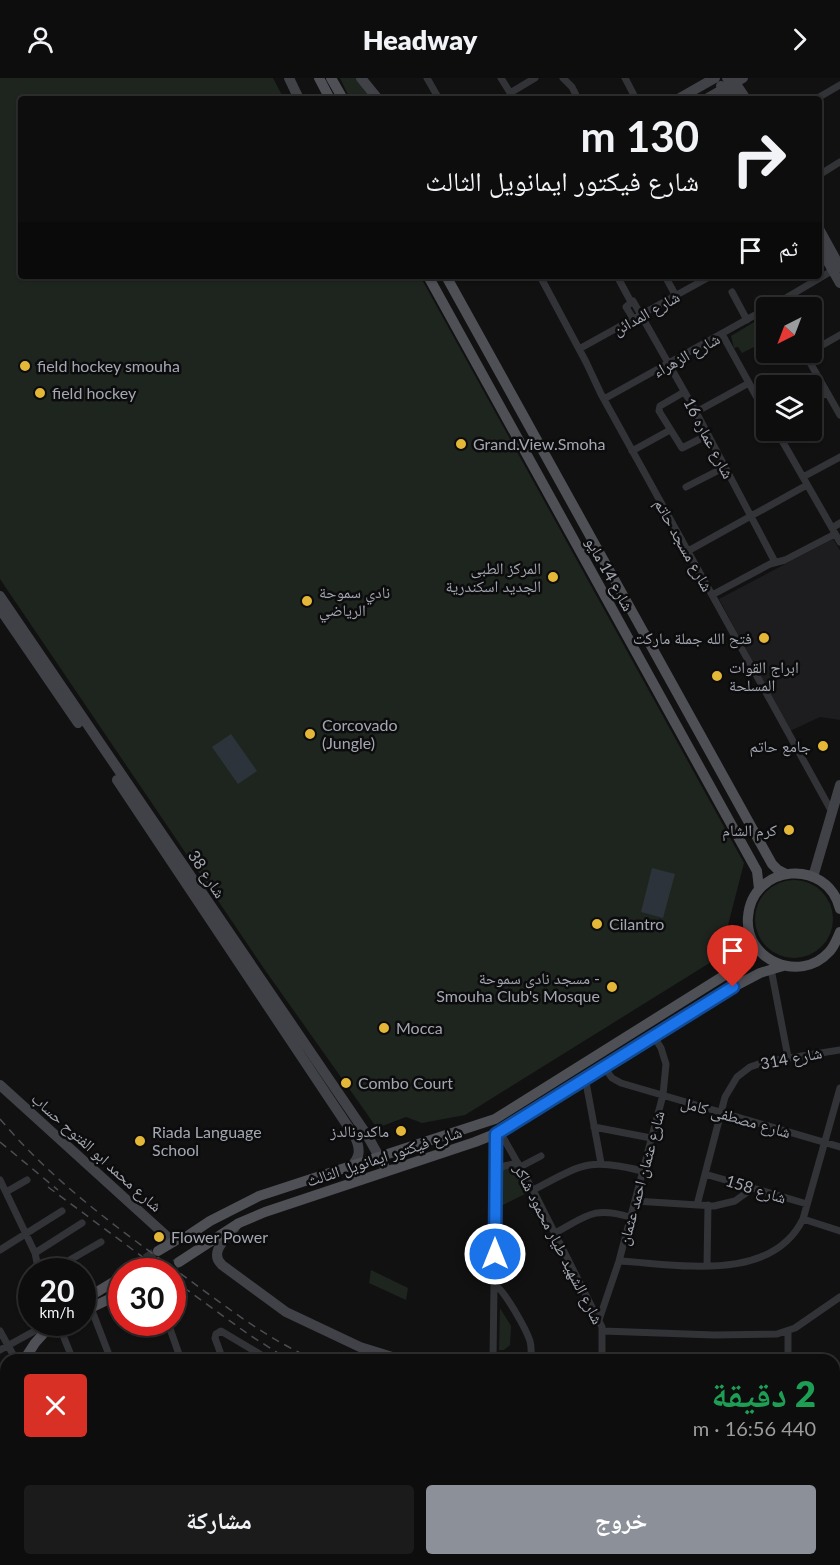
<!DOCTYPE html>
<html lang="ar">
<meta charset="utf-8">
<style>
:root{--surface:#0d0d0e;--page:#1b1b1c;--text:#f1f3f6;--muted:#9a9c9e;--line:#2d2d2e;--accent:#8c9099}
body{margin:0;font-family:Lato,"Noto Naskh Arabic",sans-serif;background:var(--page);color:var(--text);direction:rtl;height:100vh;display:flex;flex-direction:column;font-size:22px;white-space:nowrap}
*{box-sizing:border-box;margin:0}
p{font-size:20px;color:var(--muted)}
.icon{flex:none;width:33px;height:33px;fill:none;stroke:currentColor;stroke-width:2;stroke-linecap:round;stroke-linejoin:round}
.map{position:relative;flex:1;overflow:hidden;direction:ltr}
.sheet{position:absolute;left:0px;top:1276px;width:840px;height:212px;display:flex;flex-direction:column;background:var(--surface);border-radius:18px 18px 0 0;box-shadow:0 2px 4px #0004,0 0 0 2px var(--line);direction:rtl}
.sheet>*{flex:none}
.hud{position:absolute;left:18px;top:18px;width:804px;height:183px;border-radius:6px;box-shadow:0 2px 4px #0004,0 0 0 2px var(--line);direction:rtl;background:#0d0d0e;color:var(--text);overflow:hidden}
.needle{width:39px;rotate:222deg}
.buttons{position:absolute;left:756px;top:219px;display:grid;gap:12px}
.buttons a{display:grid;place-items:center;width:66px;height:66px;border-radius:6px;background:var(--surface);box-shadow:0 2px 4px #0004,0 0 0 2px var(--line);font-size:30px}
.speed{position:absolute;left:18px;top:1180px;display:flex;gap:12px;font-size:30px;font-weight:700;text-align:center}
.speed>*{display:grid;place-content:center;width:78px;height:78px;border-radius:50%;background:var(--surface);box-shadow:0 2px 4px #0004,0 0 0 2px var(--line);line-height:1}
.speed small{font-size:15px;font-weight:400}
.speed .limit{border:9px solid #d22;background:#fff;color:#111}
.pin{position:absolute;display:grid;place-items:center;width:51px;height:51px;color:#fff;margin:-62px -26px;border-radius:50% 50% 50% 0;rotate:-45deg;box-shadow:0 0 6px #0007}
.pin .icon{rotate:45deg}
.me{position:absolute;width:66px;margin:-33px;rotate:0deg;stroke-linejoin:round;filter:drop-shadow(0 0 4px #0008)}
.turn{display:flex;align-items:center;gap:21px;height:126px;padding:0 24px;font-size:27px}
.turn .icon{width:78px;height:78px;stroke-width:2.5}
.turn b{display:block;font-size:42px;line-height:51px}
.then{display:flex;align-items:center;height:57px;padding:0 24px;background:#0003;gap:12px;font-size:22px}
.round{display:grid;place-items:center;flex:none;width:63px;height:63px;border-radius:6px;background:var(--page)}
.summary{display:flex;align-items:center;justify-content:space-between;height:102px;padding:0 24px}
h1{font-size:36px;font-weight:800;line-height:45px;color:#1e9e55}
.button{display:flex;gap:12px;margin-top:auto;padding:12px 24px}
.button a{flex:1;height:69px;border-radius:6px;background:var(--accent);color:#fff;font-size:24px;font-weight:800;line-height:69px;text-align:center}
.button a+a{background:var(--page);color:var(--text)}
header{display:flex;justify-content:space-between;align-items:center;height:78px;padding:0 24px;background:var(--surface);font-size:27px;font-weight:800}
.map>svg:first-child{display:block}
.built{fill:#1d1d1f}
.green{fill:#1e251f}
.water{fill:#2c333a}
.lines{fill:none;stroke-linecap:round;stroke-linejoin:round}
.primary-tunnel{stroke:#2e2f32;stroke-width:10;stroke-dasharray:10 5;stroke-linecap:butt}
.street{stroke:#323337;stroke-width:7}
.secondary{stroke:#414247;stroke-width:10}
.primary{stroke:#4f5056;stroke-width:10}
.rail{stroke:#4c4d52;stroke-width:1.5;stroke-dasharray:8 6;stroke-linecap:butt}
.route-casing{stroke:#114b97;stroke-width:15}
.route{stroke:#1a73e8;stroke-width:10}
.poi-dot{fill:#e4b738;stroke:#0c0c0d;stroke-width:2}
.labels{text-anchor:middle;stroke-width:5;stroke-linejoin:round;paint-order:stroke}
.street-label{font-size:16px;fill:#a3a7b2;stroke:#0c0c0d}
.poi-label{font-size:16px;fill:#a3a7b2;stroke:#0c0c0d;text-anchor:start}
</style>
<header><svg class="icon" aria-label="forward" viewBox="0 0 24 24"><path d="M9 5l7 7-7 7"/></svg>Headway<svg class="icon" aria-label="person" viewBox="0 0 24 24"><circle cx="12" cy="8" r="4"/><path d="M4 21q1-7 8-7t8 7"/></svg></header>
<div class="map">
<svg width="840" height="1487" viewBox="0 0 840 1487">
<rect width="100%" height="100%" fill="#111112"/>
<path class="built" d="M833,461L840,472V642L820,639L790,653L719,521Z"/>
<path class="green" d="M0,0H273L284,21H21V198H420L744,785L727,851L732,871L465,1037L422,1045L406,1039L377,1050L265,892L0,501Z
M340,0H358L374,21H350Z
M766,237V268L757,273L754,269L742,275L738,269L734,270L731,258Z
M755 841a39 39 0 1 1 78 0a39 39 0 1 1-78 0Z
M510,1088L516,1089L529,1114L501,1128L500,1094Z
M371,1192L408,1210L406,1222L369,1205Z
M500,1230L511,1248L510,1267L504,1272H499Z"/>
<path class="water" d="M231,656L257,693L238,706L212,669Z
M652,790L675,796L663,840L641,834Z"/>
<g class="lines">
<path class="primary-tunnel" d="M133,1189L158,1173
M162,1194L179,1184"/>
<path class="street" d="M427,0L439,21
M501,0L514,21
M563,0L572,9L578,21
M625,0L636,21
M510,15L535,0
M816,21L840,7
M819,97L840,84
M540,198L586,284L601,316L832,734
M617,198L631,224
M665,198L676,218
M732,214L747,242
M769,230L835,191
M634,242L626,229L633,223L696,334L775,484
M722,256L766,336
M579,271L711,198
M812,273L840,257
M804,274L840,337
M684,314L660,328L659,333L682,370L708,357
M604,321L766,231
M812,323L827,315
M696,334L749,305
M776,352L840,464
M632,373L670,352
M803,399L840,379
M686,409L725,389
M832,450L840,445
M688,473L807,407
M712,517L770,486L785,482L835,456
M771,891L788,979
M603,988L612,1000L621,1005L840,1069
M585,999L601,1085
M594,1049L651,1060
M500,1054L533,1112L602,1249V1282
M520,1089L541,1078
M496,1093L504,1088L518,1085
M705,1096L807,1126
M0,1102L35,1175L39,1194
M533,1112C581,1087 588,1079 642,1093
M6,1114L27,1102
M635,1123L714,1128L735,1123L753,1110
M697,1127L725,1019L737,999L750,989L764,984L840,972
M803,1141L840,1153
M555,1155C587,1138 593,1128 630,1139
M0,1172L62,1133
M35,1175L82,1145
M619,1183C678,1186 771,1206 803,1141L840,1010
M707,1188L708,1127
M49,1194L101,1164
M495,1207C505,1213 526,1251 530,1263C532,1270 531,1276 531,1282
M91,1230L111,1282
M599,1242L619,1183L663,1017L666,986L661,970L653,957
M58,1245L73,1282
M168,1245L181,1282
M0,1253L16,1282
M603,1253L714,1257L777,1256L795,1250L840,1219
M0,1272L40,1250L49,1249
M223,1282L215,1260L216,1256L221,1253L268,1281
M493,1282L496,1056
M788,1282V1253
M0,1350L6,1346
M0,1429L6,1438
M33,1482L37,1487
M229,1482L231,1487
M719,1482L752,1487
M334,1487L347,1482
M557,1487L559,1482"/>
<path class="secondary" d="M289,0L299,21
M361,0L378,21
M727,0L738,9L746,21
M721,8L737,21
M678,21L715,0
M706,21L743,0
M819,151L840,189
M819,168L840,205
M0,518L367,1057L387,1093
M0,531L78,645
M117,702L355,1059C361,1072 360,1080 350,1089
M813,799L840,707
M0,1007L173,1164
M235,1149C227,1160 208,1174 222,1187L286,1234L360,1269L402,1282
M834,1326H840
M834,1469L840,1472
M584,1482L590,1487
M495,1487L519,1482
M611,1487L615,1482
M624,1487L628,1482"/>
<path class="primary" d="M319,0L330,21
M331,0L343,21
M428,198L757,793L759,811
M446,198L772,786L778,792L786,796
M840,831C827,779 752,786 748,839C744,882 800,906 829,874C834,869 837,861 840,854
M158,1173L178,1161L186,1159L210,1143L259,1118L495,1041L725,897L748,876L754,866
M179,1184L239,1145L265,1134L475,1064L500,1054L718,917L760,895L783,888
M125,1194L133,1189
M82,1223L115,1203L122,1196
M82,1234L122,1215
M24,1282L35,1265L53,1245
M834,1419H840
M834,1427H840
M87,1482L91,1487
M157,1487L176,1482
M200,1487L223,1482"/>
<path class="rail" d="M0,1041C54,1105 121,1153 188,1201C228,1230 270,1263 316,1282
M0,1064L58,1112
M48,1109L163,1194
M172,1201L248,1256L289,1282
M834,1350L840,1351
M834,1369H840"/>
</g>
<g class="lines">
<defs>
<path id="route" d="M495,1176L496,1056L733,909"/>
</defs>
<use href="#route" class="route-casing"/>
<use href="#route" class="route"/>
</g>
<g class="poi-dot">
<circle cx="25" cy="288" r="6"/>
<circle cx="40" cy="315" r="6"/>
<circle cx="461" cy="366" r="6"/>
<circle cx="553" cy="499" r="6"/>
<circle cx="307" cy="523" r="6"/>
<circle cx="764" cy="560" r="6"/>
<circle cx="717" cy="598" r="6"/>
<circle cx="310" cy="656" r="6"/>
<circle cx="823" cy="668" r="6"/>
<circle cx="789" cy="752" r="6"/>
<circle cx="597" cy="846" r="6"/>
<circle cx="612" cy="909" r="6"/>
<circle cx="384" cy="950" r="6"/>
<circle cx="346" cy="1005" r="6"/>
<circle cx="401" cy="1053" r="6"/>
<circle cx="140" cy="1063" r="6"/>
<circle cx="159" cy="1159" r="6"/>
</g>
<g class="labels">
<g class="street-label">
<text transform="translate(646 235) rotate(-29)" y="6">شارع المدائن</text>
<text transform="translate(686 277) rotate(-29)" y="6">شارع الزهراء</text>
<text transform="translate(709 360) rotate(62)" y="6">شارع عماره 16</text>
<text transform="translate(684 467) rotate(61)" y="6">شارع مسجد حاتم</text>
<text transform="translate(610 496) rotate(61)" y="6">شارع 14 مايو</text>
<text transform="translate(207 796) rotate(56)" y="6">شارع 38</text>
<text transform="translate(791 980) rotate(-11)" y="6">شارع 314</text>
<text transform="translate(736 1039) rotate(16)" y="6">شارع مصطفى كامل</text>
<text transform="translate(97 1074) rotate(42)" y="6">شارع محمد ابو الفتوح حساب</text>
<text transform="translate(384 1078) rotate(-18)" y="6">شارع فيكتور ايمانويل الثالث</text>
<text transform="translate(641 1100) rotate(-75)" y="6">شارع عثمان احمد عثمان</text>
<text transform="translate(756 1111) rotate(17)" y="6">شارع 158</text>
<text transform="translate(559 1166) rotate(63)" y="6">شارع الشهيد طيار محمود شاكر</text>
</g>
<g class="poi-label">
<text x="37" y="294">field hockey smouha</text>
<text x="52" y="321">field hockey</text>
<text x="473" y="372">Grand.View.Smoha</text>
<text x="541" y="496" text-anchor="end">المركز الطبى<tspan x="541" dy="18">الجديد اسكندرية</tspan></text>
<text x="319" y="520">نادي سموحة<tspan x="319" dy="18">الرياضي</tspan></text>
<text x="752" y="566" text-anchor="end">فتح الله جملة ماركت</text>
<text x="729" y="595">ابراج القوات<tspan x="729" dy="18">المسلحة</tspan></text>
<text x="322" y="653">Corcovado<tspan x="322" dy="18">(Jungle)</tspan></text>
<text x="811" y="674" text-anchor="end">جامع حاتم</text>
<text x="777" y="758" text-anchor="end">كرم الشام</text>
<text x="609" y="852">Cilantro</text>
<text x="600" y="906" text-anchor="end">مسجد نادى سموحة -<tspan x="600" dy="18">Smouha Club's Mosque</tspan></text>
<text x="396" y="956">Mocca</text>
<text x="358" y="1011">Combo Court</text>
<text x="389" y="1059" text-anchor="end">ماكدونالدز</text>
<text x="152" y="1060">Riada Language<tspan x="152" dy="18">School</tspan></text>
<text x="171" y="1165">Flower Power</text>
</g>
</g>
</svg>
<div class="buttons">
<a><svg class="needle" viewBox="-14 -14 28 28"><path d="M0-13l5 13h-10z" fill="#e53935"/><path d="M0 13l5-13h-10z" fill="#9a9c9e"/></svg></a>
<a><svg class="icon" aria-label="layers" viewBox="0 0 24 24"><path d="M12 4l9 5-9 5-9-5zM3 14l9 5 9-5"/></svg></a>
</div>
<div class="speed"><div>20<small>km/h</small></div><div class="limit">30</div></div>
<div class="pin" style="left:733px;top:909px;background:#d93025"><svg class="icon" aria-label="arrive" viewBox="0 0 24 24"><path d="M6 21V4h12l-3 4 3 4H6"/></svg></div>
<svg class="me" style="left:495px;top:1176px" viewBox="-20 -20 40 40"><circle r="17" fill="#1a73e8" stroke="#fff" stroke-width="3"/><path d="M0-11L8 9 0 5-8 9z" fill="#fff"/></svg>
<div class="hud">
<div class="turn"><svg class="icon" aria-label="right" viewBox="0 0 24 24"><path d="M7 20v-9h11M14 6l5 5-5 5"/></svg><div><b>130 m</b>شارع فيكتور ايمانويل الثالث</div></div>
<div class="then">ثم<svg class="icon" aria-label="arrive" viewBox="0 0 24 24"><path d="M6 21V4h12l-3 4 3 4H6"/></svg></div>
</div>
<section class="sheet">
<div class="summary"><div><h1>2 دقيقة</h1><p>440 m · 16:56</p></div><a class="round" style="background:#d93025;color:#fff"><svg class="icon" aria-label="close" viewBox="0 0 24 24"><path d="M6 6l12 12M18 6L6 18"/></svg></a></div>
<div class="button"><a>خروج</a><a>مشاركة</a></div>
</section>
</div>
